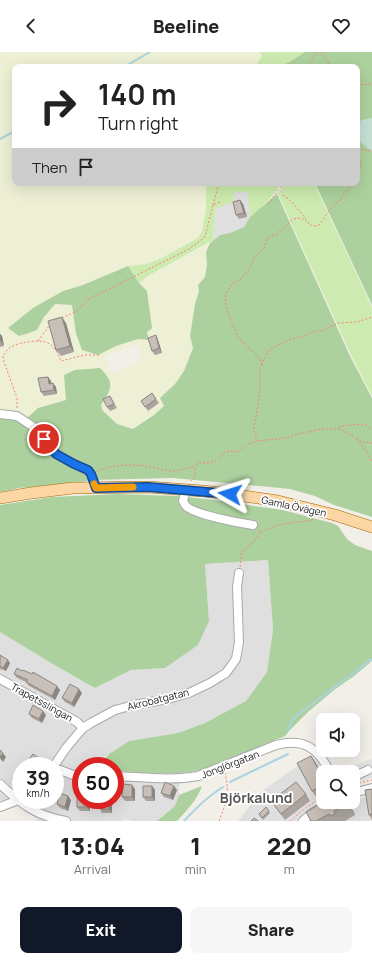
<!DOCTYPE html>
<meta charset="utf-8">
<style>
:root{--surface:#fff;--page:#f6f6f6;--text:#222;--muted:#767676;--accent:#111827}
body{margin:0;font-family:Manrope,sans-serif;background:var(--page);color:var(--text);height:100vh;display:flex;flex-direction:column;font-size:15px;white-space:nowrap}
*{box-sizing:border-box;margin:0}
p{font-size:13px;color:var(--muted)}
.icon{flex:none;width:22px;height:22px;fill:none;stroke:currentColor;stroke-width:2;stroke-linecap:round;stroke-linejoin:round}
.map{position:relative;height:769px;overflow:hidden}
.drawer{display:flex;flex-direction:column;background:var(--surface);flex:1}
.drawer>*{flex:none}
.hud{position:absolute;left:12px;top:12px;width:348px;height:122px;border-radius:8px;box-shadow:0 4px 16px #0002;background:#fff;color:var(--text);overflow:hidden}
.fabs{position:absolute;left:316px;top:661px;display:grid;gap:8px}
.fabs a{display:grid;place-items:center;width:44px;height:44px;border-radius:8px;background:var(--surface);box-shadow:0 4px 16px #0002;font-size:20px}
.speed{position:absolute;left:12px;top:705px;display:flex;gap:8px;font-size:20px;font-weight:700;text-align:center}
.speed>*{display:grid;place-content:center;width:52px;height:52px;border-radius:50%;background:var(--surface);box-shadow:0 4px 16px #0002;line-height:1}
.speed small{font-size:10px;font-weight:400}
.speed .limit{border:6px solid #d22;background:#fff;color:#111}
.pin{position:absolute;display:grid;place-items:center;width:34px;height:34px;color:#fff;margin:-17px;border:2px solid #fff;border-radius:50%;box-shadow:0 1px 4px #0007}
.me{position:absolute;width:44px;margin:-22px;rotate:276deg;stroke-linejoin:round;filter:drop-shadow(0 0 3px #0008)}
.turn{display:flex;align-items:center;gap:14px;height:84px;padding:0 20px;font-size:18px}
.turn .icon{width:52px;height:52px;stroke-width:2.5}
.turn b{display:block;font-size:28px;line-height:34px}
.then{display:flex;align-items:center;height:38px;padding:0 20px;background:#0003;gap:8px;font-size:15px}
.eta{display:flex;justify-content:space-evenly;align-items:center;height:68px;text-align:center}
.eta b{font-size:24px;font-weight:800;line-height:28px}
.action{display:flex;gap:8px;margin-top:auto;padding:8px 20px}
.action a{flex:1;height:46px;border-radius:8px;background:var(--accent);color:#fff;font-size:16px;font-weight:800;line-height:46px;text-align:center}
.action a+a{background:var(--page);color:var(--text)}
header{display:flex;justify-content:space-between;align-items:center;height:52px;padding:0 20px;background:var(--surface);font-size:18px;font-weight:800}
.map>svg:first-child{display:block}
.residential{fill:#e0dfdf;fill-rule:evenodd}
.farmland{fill:#eef0d5;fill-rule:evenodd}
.grass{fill:#cdebb0}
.forest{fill:#add19e}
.wetland{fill:#c6e0d4}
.parking{fill:#e2e2e2}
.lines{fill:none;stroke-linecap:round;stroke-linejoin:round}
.stream{stroke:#aad3df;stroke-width:2}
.minor-casing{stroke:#a9a9a9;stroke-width:10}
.major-casing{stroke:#a06b00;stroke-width:12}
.path{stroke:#fa8072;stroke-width:1;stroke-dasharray:2 2;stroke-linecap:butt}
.minor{stroke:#fff;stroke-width:8}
.major{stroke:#fcd6a4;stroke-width:11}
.wall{fill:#aba49e}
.shaded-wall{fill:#8b8681}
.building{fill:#c7bfb8;stroke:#8b8681}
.route-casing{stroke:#114b97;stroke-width:10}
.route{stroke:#1a73e8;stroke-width:7}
.slow{stroke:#f59e0b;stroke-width:7}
.labels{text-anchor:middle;stroke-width:3.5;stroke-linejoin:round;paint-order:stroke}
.street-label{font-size:10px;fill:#222;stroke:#fff}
.district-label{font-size:14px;font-weight:bold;fill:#555;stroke:#fff}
</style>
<header><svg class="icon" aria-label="back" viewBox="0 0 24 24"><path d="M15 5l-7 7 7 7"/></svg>Beeline<svg class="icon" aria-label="heart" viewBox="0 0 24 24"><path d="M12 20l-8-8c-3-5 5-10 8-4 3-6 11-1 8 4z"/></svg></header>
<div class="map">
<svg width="372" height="769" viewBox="0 0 372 769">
<rect width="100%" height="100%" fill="#f2efe9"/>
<path class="residential" d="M237,140H247L252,164L244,175L230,181L220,183L213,188L216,157L233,150L234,142Z
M268,508L273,578L267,620L246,649L205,671L178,681L129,689L109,702L101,714H81V748H115V719L179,721V743L175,754L157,769H133L124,767L123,769H36L37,767L13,748L0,752V580L48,608L65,620L95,636L131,618L165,616L209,569L205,512ZM21,714H55V748H21Z
M318,706L325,720H323V750H339L341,754L350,750H353V749L355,748L372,743V769H238L261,740L303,710Z"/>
<path class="farmland" d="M0,0H261L262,4L255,15H15V131H206V156L202,179L198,186L162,206L146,212L128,214L83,233L63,239L33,256L8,275L19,284L37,278L44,265L55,252L72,253L76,282L98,303L116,294L138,287L149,288L147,280V239L139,231L148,224L210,191L206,200L207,213L205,225L198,233L199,239L195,252L190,284L193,295L185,319L175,332L161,346L164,354L154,363L132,377L117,372L103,359L101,353L108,342L64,323L66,348L55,351L24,369L0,362ZM135,293L137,294L141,306L140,309L116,321H113L111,320L105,306L106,303Z"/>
<path class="grass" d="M259,0H305L291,9L279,15H255L262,4Z
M206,131H282L270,147L250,165L247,140H237L234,142L233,150L216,157L213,188L148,224L139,231L128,214L146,212L162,206L198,186L202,179L206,156Z
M285,131H314L372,255V344L351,303L278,142Z"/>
<path class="forest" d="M305,0H372V253L315,131H357V15H279L291,9Z
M277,142L350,304L372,346V465L334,453L315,444L290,437L173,426L93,428L74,431L19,436L0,440V362L24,369L38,356L66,348L64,323L75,318L100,316C115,331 112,336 101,353L103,359L117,372L133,377L154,363L164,354L160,346L175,332L184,319L193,296L190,284L195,252L199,239L198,233L205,225L207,213L206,200L210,191L220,183L230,181L244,175L250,165Z
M128,214L139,231L147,239L152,276L147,280L149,288L138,287L116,294L98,303L82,298L76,282L72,253L55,252L44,265L37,278L26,282L19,284L8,276L33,256L63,239L83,233Z
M118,442L177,444L214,448L254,454L283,458L332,471L338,474L347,487L355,493L372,499V609L354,624L334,638L308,660L290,678L285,684L214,714C183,726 148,720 115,719V714H101L109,702L129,689L178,681L205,671L246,649L267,620L273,578L268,508L205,512L209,569L198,593L165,616L131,618L95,636C63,619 32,599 0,580V453L52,445Z
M202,734C198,747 186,759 177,769H157L175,754L179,743Z"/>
<path class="wetland" d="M372,66V99C356,88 355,86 361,68Z"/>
<path class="parking" d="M372,707V726L353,731V720H344L345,716Z"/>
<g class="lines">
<path class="stream" d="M124,15L150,0
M0,87L15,79
M288,678L291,670L296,664L372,607
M230,730L288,702
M184,769C196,756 208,744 223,735"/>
<defs>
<path id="minor" d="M0,362L17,364L38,378L56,402L88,419L91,422L96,436
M186,438L183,449C184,451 185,453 186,454C195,463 240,471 253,473
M0,627L77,670L83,676
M54,714L66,696L83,676L91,671L115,658L134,653L168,647L189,641L210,631L221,624L226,621L236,607L239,590L237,535L239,521
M55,716L73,723H81
M115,724C142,725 171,729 198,724L276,693C304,686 318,696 330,720
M353,725L368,718
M0,732C21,752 36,764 66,769
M353,741L372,736
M0,755L21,747
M303,769L312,761L332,750"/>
<path id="major" d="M0,446L31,441L73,436L148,435L203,439L230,442L278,449L335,463L372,475"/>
</defs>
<use href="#minor" class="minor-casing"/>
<use href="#major" class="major-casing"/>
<path class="path" d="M321,0L331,15
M281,15V11
M304,15L307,13
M308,15V13L317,0
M357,33L372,32
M357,118L361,114L358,100L363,97L367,99H372
M283,143L292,150L306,167
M268,152L284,131
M213,153L219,131
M308,170L310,173L315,174L319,173L332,155L340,148L345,140L352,134L353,131
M62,266L77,259L87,248L189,197L205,185L213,153L217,151L222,150
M38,289L49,274
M262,313C261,304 252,299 246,294C242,290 241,287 237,284L227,258L225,245L228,238L231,233L241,227L245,222L251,214L254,206L265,195V192L267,187L271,184L277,182L292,168C297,165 302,166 307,169
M17,356V346L4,310L3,304C5,301 8,296 11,295C20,290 39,287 48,291C55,294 58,303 61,309L85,303H99
M339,377L341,374L364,372L372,377
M357,387L367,400L372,410
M256,388V383L253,378L256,366L260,339V319L264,307L270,297L289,288L306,283L315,279H322L338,271L357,270L372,265
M98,419C110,413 131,412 144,414C154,415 164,419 175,419C179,419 183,417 187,416C192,415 195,415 198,411C214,411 215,411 226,399L238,400L248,392L256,389L286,386L298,382L322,377H339L346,380L363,390L372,391
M191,429L195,424V415
M261,480C271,475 280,472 292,471C299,469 306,470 314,467
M240,515L242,500L253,490L261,480L259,478
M359,731L372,728
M219,769C223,759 229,745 227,734C227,730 226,726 225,721
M290,769L308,754L323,745"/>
<use href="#minor" class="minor"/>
<use href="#major" class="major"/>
</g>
<path class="wall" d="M240,148L243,152L247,165L239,167L236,163Z
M66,271L74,300L61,304L56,298Z
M0,282L2,284L4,294L0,295Z
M156,283L158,288L162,301L155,303L152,299Z
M48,325L51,329V331L56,335L57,342L44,344L41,340Z
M152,341L159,351L148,359L141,349Z
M110,344L117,356L110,359L107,355Z
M0,603L10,611L6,619L0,617Z
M14,622L60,638L55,648L29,634L26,630L17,626Z
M82,641L74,655L65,650L62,646Z
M29,662L46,663L42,671L32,666Z
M311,704L315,710L323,724V742L316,745L312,739Z
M21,718V736L15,731L12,727Z
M152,734L155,738V749H146L143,745Z
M174,734L177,738L173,748L164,745L161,741Z
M135,737V749H125L122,745Z
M372,737V768L369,763Z
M306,742L310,749L285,768L271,749Z
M42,748H54L50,754L44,751Z
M71,748L68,759L60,756L57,752Z
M90,748V759H80L77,755Z
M112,749V761H102L100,757Z
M348,750L355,763L345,769H311Z
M269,759L270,761L263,768L259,762Z"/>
<path class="shaded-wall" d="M240,148L243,152L247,165L244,161Z
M62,265L66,271L74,300L70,294Z
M0,282L2,284L4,294L0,288Z
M156,283L158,288L162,301L159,296Z
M48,325L51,329L52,336L49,332Z
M53,331L56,335L57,342L54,338Z
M8,608L10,611L6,619L3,616Z
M57,634L60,638L55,648L52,644Z
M79,637L82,641L74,655L72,651Z
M43,659L46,663L42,671L39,667Z
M3,701L6,705L3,710L0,706Z
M311,704L315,710L323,724V725Z
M43,709L46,713L45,714H40Z
M132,733L135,737V749L132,745Z
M152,734L155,738V749L152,745Z
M174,734L177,738L173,748L170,744Z
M68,744L71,748L68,759L65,755Z
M49,748H54L50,754L47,750Z
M87,748H90V759L87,755Z
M109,748H112V761L109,757Z
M346,750H348L350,753L355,763Z"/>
<path class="building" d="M240,148L244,161L236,163L233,150Z
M62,265L70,294L56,298L48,269Z
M156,283L159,296L152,299L148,286Z
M48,325L49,332L53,331L54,338L41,340L38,326Z
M152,341L156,347L145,355L141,349Z
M110,344L114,352L107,355L103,347Z
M0,603L8,608L3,616L0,614Z
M17,616L22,619L23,618L32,622L33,620L57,634L52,644L26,630L28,628L14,622Z
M70,632L79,637L72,651L62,646Z
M33,653L43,659L39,667L29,662Z
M0,698L3,701L0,706Z
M33,702L43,709L40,714H33L27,710Z
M311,704L323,725V733L312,739L297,711Z
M21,718V730L19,732L12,727Z
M165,730L174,734L170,744L161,741Z
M296,730L306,742L281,762L271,749Z
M123,732L132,733V745H122Z
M143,734H152V745H143Z
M372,737V762L369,763L365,738Z
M60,741L68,744L65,755L57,752Z
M77,744H81V748H87V755H77Z
M43,748H49L47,750Z
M100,748H109V757H100Z
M323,750H346L347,751L334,759L335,762L331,764L329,762L316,769H311L306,760Z
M266,755L269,759L262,766L259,762Z
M254,766L258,769H251Z"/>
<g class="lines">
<defs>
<path id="route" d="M44,387L56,402L74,412L88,418L91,422L96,436L148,435L230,442"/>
</defs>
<use href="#route" class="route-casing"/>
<use href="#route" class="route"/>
<path class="slow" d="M94,432L96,436L133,435"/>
</g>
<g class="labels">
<g class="street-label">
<text transform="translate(294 454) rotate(12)" y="4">Gamla Övägen</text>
<text transform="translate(158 647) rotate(-14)" y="4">Akrobatgatan</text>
<text transform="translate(42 650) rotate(29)" y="4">Trapetsslingan</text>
<text transform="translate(230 712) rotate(-21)" y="4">Jonglörgatan</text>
</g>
<g class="district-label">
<text x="256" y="751">Björkalund</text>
</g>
</g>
</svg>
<div class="fabs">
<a><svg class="icon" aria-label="sound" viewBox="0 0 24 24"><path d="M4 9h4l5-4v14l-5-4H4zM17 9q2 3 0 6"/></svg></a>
<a><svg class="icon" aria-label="search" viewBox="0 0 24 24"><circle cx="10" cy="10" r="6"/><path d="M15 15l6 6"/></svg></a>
</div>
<div class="speed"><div>39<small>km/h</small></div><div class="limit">50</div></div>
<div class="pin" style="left:44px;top:387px;background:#d93025"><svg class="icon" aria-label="arrive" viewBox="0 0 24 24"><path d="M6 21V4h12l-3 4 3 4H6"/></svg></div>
<svg class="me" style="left:230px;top:442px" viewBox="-20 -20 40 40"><path d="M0-17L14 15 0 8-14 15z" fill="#1a73e8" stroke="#fff" stroke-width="4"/></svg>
<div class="hud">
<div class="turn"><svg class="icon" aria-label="right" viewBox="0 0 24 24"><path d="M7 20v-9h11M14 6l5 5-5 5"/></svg><div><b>140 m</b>Turn right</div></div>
<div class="then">Then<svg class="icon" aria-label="arrive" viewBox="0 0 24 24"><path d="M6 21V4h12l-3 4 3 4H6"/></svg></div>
</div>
</div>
<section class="drawer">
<div class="eta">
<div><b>13:04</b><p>Arrival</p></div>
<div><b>1</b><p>min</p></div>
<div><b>220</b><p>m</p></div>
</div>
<div class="action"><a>Exit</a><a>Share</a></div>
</section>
